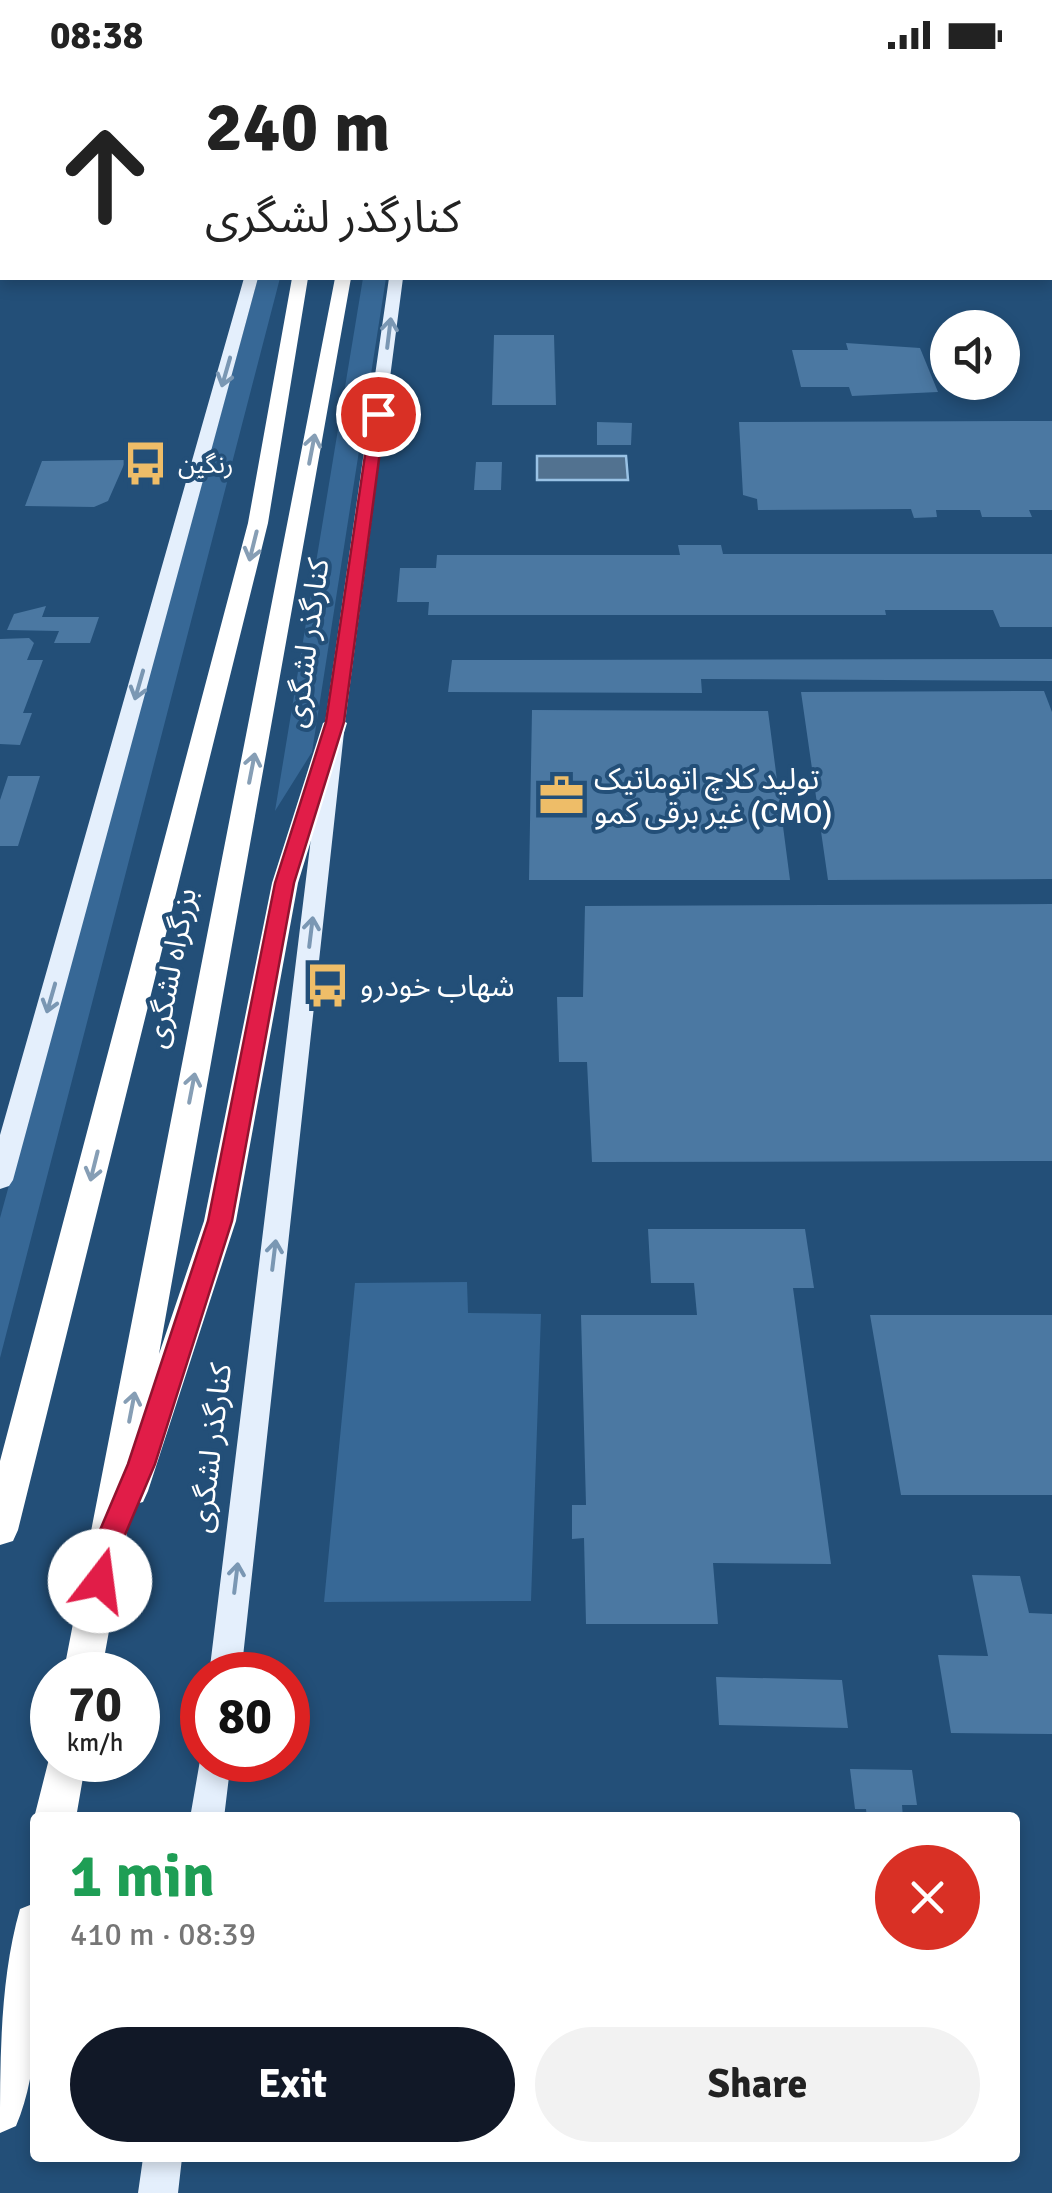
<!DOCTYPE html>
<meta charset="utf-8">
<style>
:root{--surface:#fff;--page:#f2f2f2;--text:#222;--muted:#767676;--accent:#111827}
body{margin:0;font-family:Signika,"Noto Sans Arabic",sans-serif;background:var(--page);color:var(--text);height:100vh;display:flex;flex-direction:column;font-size:38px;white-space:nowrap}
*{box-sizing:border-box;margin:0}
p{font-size:32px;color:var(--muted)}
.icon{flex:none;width:55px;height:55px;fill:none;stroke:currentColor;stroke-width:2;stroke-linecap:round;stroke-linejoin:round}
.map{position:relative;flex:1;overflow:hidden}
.details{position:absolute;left:30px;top:1742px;width:990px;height:350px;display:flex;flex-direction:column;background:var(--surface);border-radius:10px;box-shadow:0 5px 15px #0003}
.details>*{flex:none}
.banner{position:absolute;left:0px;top:0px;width:1052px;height:210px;box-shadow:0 5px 15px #0003;background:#fff;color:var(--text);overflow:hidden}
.tools{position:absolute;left:930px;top:240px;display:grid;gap:20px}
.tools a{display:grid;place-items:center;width:90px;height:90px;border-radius:50%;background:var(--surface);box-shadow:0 5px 15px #0003;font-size:50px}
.speed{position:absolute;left:30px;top:1582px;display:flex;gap:20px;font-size:50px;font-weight:700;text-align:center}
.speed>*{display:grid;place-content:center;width:130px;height:130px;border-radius:50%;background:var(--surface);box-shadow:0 5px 15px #0003;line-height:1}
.speed small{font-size:25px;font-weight:400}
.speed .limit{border:15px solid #d22;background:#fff;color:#111}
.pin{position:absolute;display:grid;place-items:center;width:85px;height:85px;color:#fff;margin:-42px;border:5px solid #fff;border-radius:50%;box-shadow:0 2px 10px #0007}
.me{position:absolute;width:110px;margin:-55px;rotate:15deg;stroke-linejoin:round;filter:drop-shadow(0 0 8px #0008)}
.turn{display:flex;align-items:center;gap:35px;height:210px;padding:0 40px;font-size:45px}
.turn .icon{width:130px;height:130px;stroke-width:2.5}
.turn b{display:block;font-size:70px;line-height:85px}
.round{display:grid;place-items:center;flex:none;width:105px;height:105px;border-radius:52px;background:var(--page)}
.head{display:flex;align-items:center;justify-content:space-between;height:170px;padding:0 40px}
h1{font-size:60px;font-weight:800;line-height:75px;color:#1e9e55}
.primary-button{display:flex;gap:20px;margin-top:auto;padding:20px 40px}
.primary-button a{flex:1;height:115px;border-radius:60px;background:var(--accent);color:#fff;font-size:40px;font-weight:800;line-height:115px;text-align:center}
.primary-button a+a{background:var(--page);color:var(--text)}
.status{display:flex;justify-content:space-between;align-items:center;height:70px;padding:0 50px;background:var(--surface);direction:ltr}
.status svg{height:28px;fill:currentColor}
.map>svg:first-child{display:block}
.green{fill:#376896}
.water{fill:#527290;stroke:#99c2e5;stroke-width:2.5}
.building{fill:#4b78a2}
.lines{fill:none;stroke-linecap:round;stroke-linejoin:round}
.major{fill:#e4effc;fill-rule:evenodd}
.highway{fill:#fff;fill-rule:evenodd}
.oneway{stroke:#7a97b3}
.oneway2{stroke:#869eb5}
.route{fill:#e11d48;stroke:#92132f;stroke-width:2.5}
.labels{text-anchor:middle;stroke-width:8;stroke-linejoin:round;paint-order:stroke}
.far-poi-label{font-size:25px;fill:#fff;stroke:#234f78;text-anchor:start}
.street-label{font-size:30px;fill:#fff;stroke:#234f78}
.poi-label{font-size:30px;fill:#fff;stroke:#234f78;text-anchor:start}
</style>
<div class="status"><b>08:38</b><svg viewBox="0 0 49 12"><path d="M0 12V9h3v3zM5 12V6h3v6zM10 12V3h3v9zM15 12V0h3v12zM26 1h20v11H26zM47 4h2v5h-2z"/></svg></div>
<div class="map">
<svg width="1052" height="2123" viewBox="0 0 1052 2123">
<rect width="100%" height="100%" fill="#234f78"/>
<path class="green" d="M258,208H280L0,1288V1148Z
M363,208H386L312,682L275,741Z
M467,1212L468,1243L541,1244L531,1531L324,1532L355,1213Z"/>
<path class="water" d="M537,386H626L628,410H537Z"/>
<path class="building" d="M494,265H554L556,335H492Z
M846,273L920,278L938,322L852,326L849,317H801L792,280H848Z
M1052,351V440H1029L1032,447H982L980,440H936L937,447L914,448L911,439L758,440L757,429L743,425L739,352Z
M597,352L632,353L631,375H597Z
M126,390L108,431L94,437L25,436L42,391Z
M476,392H502L501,420H474Z
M678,475H721L723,484H1052V557H1000L993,540H885L886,545H428L429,532H397L400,498H436L437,485H680Z
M46,536L42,547H99L90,573H54L59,561L7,560L14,544Z
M29,568L34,573L27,590H43L23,643H32L20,675L0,674V569Z
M1052,589V611L701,609L702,623L448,622L452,590Z
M1044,621L1052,642V809L828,810L801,622Z
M532,640L768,641L790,810H529Z
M8,706H40L18,776H0V730Z
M1052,834V1091L592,1092L587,992H559L557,927H583L585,836Z
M648,1159H805L814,1218H793L831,1494L713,1493L718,1554H586L584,1468L572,1469V1435H586L581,1245H697L694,1213H651Z
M870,1245H1052V1425H901Z
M972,1505L1020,1506L1029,1543L1052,1544V1664L951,1663L938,1585L988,1586Z
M716,1607L842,1610L848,1658L719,1655Z
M850,1699L912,1700L917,1735H902L903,1748H867L866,1739H855Z"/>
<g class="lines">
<path class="major" d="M423,0H433V2H423Z
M244,208H258L13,1110L9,1116L0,1119V1065Z
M389,208H403L345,653L241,1605H209L325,653Z
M202,1679V1690H231L224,1748H190Z
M143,2088H182L178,2123H138Z"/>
<path class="highway" d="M393,0H405L406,2H394Z
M292,208H308L268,453L18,1460L13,1471L0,1475V1391L248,453Z
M335,208H351L159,1284L204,1151L272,813L323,653L335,646L347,653L298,813L236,1151L148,1421L143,1432L132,1435L101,1605H63Z
M52,1677V1690H86L76,1748H34Z
M35,1833C35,1905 45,1988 16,2056L0,2063C0,1989 0,1908 20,1839Z"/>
</g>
<defs><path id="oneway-shaft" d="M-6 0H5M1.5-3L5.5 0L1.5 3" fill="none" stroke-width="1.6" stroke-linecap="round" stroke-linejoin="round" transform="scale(2.5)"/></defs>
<g class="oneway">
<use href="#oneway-shaft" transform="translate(389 263) rotate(-83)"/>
<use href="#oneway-shaft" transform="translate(226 302) rotate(106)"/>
<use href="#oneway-shaft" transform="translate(139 615) rotate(106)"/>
<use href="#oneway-shaft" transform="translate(311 862) rotate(-83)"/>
<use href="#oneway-shaft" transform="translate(51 928) rotate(106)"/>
<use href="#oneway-shaft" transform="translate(274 1185) rotate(-83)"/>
<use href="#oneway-shaft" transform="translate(236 1508) rotate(-83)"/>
</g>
<g class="oneway2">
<use href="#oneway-shaft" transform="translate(312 379) rotate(-79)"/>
<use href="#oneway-shaft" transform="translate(253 476) rotate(104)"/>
<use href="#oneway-shaft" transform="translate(252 698) rotate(-79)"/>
<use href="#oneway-shaft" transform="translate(192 1018) rotate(-79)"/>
<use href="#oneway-shaft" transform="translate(94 1096) rotate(104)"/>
<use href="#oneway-shaft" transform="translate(132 1337) rotate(-79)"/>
</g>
<path class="route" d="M378,340L385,344L344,652L294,813L232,1151L155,1394L119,1479L110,1519L100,1523L89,1519L85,1511L92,1479L128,1394L208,1151L275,813L326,652L371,344Z"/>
<defs>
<symbol id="bus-bare" viewBox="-9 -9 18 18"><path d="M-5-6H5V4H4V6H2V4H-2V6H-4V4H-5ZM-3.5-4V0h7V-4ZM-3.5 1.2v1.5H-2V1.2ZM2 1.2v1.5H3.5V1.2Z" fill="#eebd68" stroke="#234f78" stroke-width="2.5" paint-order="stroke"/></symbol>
<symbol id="office-bare" viewBox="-9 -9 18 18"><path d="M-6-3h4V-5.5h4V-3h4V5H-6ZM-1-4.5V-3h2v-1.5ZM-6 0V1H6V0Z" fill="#eebd68" stroke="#234f78" stroke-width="2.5" paint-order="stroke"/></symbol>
</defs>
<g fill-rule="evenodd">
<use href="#bus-bare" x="114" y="362" width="63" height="63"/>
<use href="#office-bare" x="530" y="694" width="63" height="63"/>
<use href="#bus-bare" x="296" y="884" width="63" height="63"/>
</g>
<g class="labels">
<g class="far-poi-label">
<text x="178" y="403">رنگین</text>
</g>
<g class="street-label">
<text transform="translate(307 573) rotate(-82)" y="10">کنارگذر لشگری</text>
<text transform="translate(171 898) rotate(-79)" y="10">بزرگراه لشگری</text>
<text transform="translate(211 1378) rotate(-83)" y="10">کنارگذر لشگری</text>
</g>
<g class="poi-label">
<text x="594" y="719">تولید کلاچ اتوماتیک<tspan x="594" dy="34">غیر برقی کمو (CMO)</tspan></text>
<text x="360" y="926">شهاب خودرو</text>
</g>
</g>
</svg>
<div class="tools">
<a><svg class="icon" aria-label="sound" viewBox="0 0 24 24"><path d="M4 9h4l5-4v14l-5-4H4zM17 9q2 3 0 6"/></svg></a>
</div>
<div class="speed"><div>70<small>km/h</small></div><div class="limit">80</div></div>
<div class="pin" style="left:378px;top:344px;background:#d93025"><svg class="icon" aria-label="arrive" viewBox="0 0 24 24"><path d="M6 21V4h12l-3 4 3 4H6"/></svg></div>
<svg class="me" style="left:100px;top:1511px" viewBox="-20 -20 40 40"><circle r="19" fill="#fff"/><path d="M0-13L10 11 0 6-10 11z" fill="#e11d48"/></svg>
<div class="banner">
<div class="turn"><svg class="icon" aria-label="ahead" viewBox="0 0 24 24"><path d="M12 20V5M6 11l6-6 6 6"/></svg><div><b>240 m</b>کنارگذر لشگری</div></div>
</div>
<section class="details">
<div class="head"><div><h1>1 min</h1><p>410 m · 08:39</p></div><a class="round" style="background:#d93025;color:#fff"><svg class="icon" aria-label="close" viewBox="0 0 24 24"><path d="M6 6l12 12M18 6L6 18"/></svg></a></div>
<div class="primary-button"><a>Exit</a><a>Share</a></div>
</section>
</div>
